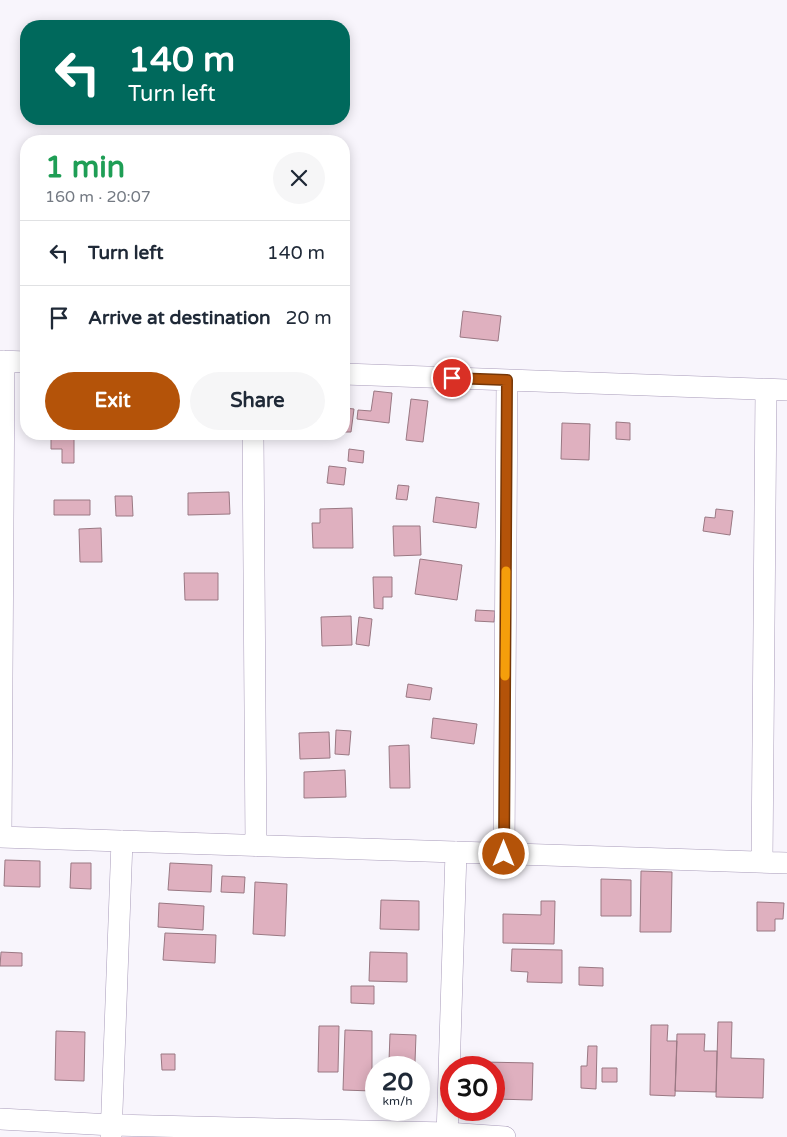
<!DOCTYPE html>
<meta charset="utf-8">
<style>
:root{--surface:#fff;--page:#f6f6f7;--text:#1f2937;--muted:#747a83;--line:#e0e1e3;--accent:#b45309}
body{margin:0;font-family:"Varela Round",sans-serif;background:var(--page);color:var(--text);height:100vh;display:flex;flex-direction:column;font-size:19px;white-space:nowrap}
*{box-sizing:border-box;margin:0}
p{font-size:16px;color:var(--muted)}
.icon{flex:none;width:28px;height:28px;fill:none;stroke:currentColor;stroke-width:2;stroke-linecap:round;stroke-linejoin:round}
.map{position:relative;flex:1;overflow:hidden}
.side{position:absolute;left:20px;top:135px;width:330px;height:305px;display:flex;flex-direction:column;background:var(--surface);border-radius:20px;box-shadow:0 2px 12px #0003}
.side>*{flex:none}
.hud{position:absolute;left:20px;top:20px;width:330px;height:105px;border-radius:20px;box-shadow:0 2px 12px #0003;background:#00695c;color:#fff;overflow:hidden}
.speed{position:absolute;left:365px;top:1056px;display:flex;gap:10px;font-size:25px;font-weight:700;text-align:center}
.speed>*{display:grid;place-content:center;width:65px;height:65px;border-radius:50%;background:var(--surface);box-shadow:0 2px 12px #0003;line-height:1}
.speed small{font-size:12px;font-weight:400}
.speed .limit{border:8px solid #d22;background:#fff;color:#111}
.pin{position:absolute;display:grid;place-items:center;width:42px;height:42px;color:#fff;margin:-21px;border:2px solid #fff;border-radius:50%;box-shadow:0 1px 5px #0007}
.me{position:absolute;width:55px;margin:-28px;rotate:0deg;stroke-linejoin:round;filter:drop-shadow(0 0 4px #0008)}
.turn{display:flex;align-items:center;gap:18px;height:105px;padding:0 25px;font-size:22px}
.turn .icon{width:65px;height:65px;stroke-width:2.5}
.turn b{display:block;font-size:35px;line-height:42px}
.round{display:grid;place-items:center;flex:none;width:52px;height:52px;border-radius:26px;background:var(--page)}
.summary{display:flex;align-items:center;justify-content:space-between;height:85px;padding:0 25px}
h1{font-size:30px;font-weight:700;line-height:38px;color:#1e9e55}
.primary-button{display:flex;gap:10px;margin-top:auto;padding:10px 25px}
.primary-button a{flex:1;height:58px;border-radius:30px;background:var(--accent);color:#fff;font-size:20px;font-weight:700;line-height:58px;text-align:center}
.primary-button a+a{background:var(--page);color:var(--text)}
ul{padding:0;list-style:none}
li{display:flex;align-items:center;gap:15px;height:65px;padding:0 25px;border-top:1px solid var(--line)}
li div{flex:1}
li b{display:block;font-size:19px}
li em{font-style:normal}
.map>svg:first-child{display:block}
.building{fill:#dfb0bf;stroke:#9a7883}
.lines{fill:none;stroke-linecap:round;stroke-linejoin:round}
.street-casing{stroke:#a99cba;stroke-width:22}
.street{stroke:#fff;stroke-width:21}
.route-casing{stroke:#753606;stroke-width:12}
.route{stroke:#b45309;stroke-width:9}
.slow{stroke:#f59e0b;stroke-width:9}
</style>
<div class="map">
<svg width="787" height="1137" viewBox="0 0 787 1137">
<rect width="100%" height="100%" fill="#f8f5fc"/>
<path class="building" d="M463,311L501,316L498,341L460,337Z
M374,391L392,393L389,423L357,419L358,410L371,411Z
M411,399L428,401L423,442L406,440Z
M344,408L354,409L351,432H344Z
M616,422L630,423V440L616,439Z
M562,423L590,424L589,460L561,459Z
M51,434H74V463H62V449H51Z
M349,449L364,451L363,463L348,461Z
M329,466L346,468L344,485L327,483Z
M398,485L409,486L407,500L396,499Z
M229,492L230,514L188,515V493Z
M115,496H132L133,516H116Z
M436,497L479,503L476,528L433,522Z
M54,500H90V515H54Z
M352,508L353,548H313L312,523H320V509Z
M716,509L733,511L730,535L703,531L705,517L715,518Z
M393,526H420L421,555L394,556Z
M101,528L102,562H80L79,529Z
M420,559L462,565L457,600L415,594Z
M184,573H218V600H185Z
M373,577H392V597H383V609L374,608Z
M476,610L495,611L494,622L475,621Z
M351,616L352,645L322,646L321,617Z
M359,617L372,619L369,646L356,644Z
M408,684L432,688L430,700L406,697Z
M433,718L477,724L474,744L431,738Z
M336,730L351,731L349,755L335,754Z
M329,732L330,758L300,759L299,733Z
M409,745L410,788H390L389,746Z
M345,770L346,797L304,798V772Z
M5,860L40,861V887L4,886Z
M71,863H91V889L70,888Z
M170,863L212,865L211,892L168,890Z
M641,871L672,872L671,932H640Z
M222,876L245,877L244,893L221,892Z
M601,879L631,880V916H601Z
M255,882L287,884L285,936L253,934Z
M381,900L419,901V930L380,929Z
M541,901H555L554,944L503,943V914L541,915Z
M757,902L784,903L783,919H775V931H757Z
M159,903L204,906L203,930L158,927Z
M165,933L216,935L215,963L163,960Z
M512,949L562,950V983L527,982L528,972L511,971Z
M1,952L22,953V966H0Z
M370,952L407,953V982L369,981Z
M579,967L603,968V986L579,985Z
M351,986H374V1004L351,1003Z
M718,1022H732L731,1058L764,1059L763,1098L716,1097Z
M651,1025H668L667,1041H677L675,1096L650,1095Z
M319,1026H339L338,1072H318Z
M345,1030L372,1031V1091L343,1090Z
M56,1031L85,1032L84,1081L55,1080Z
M390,1034L416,1035L415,1062L389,1061Z
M677,1034H705L704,1051H717L716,1092L675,1091Z
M588,1046H597L596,1089L581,1088V1066H587Z
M161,1054H175V1070H162Z
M482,1062L533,1063L532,1100L494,1099V1068H482Z
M602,1068H617V1082H602Z"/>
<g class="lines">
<defs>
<path id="street" d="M0,361L26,362
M344,374L787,390
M253,434L256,846
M0,837L787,863
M1,837L4,361
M504,854L507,380
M762,862L766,390
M0,1119L112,1125L447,1133L505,1137
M111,1137L122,841
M447,1137L456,852"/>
</defs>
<use href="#street" class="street-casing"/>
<use href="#street" class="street"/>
</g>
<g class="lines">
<defs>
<path id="route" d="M452,378L507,380L504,854"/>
</defs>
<use href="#route" class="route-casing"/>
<use href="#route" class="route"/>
<path class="slow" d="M505,676L506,571"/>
</g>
</svg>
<div class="speed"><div>20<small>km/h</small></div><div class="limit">30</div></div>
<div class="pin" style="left:452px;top:378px;background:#d93025"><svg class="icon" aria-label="arrive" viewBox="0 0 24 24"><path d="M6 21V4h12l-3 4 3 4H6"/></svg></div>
<svg class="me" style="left:504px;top:854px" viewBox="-20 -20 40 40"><circle r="17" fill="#b45309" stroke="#fff" stroke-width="3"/><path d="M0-11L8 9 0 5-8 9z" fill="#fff"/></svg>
<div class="hud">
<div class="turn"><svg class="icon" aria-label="left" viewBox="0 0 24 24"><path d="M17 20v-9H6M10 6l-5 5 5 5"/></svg><div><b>140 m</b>Turn left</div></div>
</div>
<section class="side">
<div class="summary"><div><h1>1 min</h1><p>160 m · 20:07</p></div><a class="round"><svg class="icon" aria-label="close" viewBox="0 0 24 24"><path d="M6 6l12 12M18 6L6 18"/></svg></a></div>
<ul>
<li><svg class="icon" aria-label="left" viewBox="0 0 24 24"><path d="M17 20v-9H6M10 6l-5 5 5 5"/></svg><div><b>Turn left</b></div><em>140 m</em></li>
<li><svg class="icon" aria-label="arrive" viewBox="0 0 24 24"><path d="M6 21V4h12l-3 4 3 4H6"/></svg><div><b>Arrive at destination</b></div><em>20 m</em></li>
</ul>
<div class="primary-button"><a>Exit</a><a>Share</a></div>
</section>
</div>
